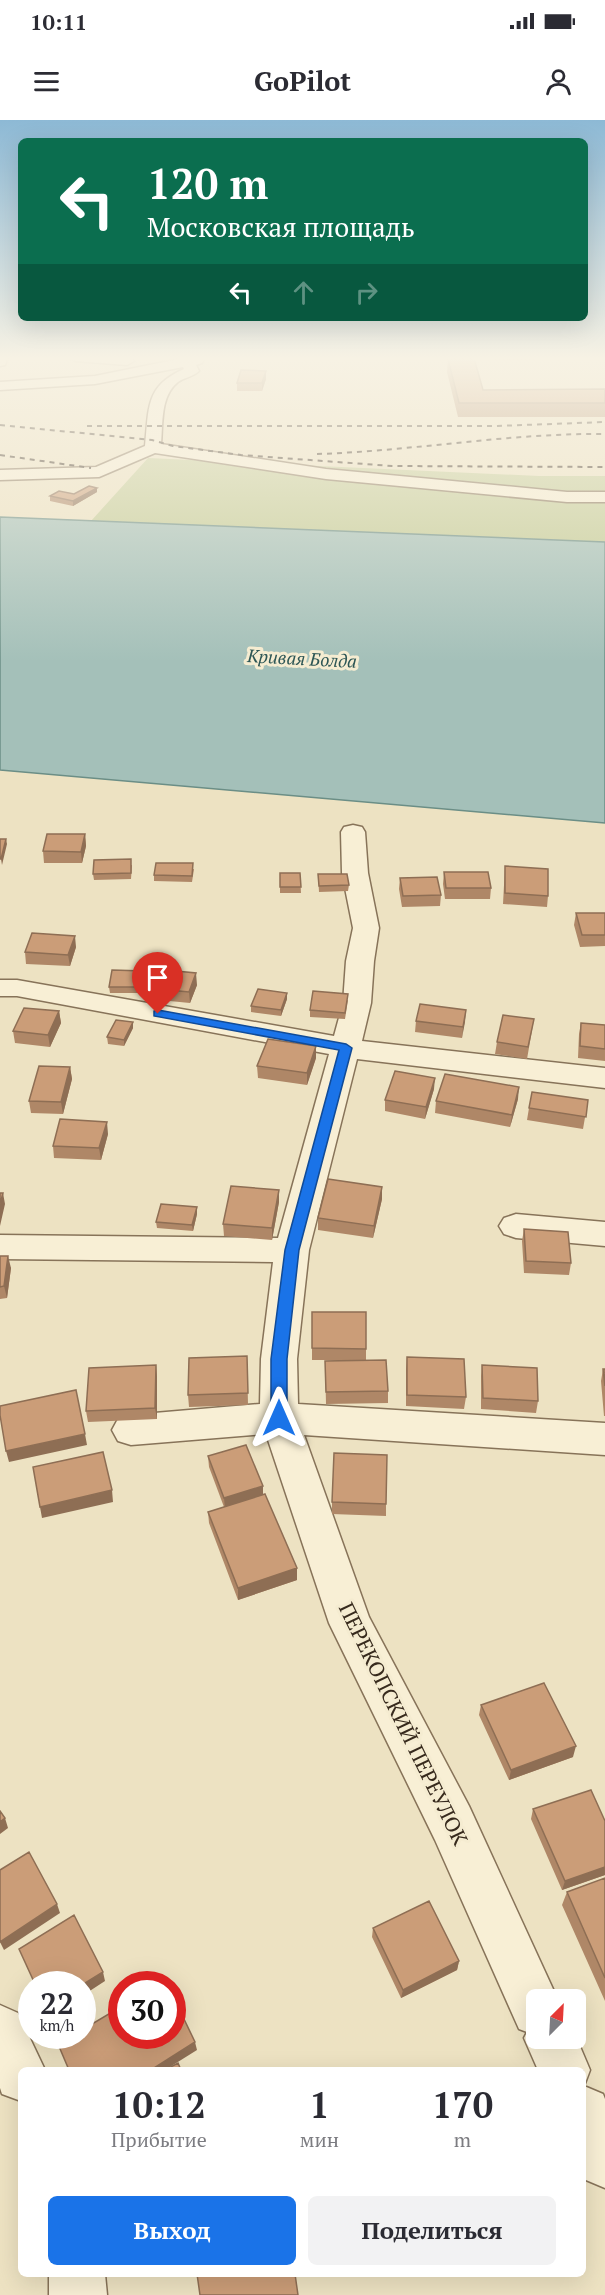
<!DOCTYPE html>
<html lang="ru">
<meta charset="utf-8">
<style>
:root{--surface:#fff;--page:#f2f2f3;--text:#2b2b33;--muted:#7c7c81;--accent:#1a73e8}
body{margin:0;font-family:"PT Serif",serif;background:var(--page);color:var(--text);height:100vh;display:flex;flex-direction:column;font-size:22px;white-space:nowrap}
*{box-sizing:border-box;margin:0}
p{font-size:20px;color:var(--muted)}
.icon{flex:none;width:33px;height:33px;fill:none;stroke:currentColor;stroke-width:2;stroke-linecap:round;stroke-linejoin:round}
.map{position:relative;flex:1;overflow:hidden}
.sheet{position:absolute;left:18px;top:1947px;width:568px;height:210px;display:flex;flex-direction:column;background:var(--surface);border-radius:9px;box-shadow:0 6px 24px #0002}
.sheet>*{flex:none}
.top-card{position:absolute;left:18px;top:18px;width:570px;height:183px;border-radius:9px;box-shadow:0 6px 24px #0002;background:#0b6e4f;color:#fff;overflow:hidden}
.needle{width:39px;rotate:24deg}
.fabs{position:absolute;left:526px;top:1869px;display:grid;gap:12px}
.fabs a{display:grid;place-items:center;width:60px;height:60px;border-radius:9px;background:var(--surface);box-shadow:0 6px 24px #0002;font-size:30px}
.speed{position:absolute;left:18px;top:1851px;display:flex;gap:12px;font-size:30px;font-weight:700;text-align:center}
.speed>*{display:grid;place-content:center;width:78px;height:78px;border-radius:50%;background:var(--surface);box-shadow:0 6px 24px #0002;line-height:1}
.speed small{font-size:15px;font-weight:400}
.speed .limit{border:9px solid #d22;background:#fff;color:#111}
.pin{position:absolute;display:grid;place-items:center;width:51px;height:51px;color:#fff;margin:-62px -26px;border-radius:50% 50% 50% 0;rotate:-45deg;box-shadow:0 0 6px #0007}
.pin .icon{rotate:45deg}
.me{position:absolute;width:66px;margin:-33px;rotate:0deg;stroke-linejoin:round;filter:drop-shadow(0 0 4px #0008)}
.turn{display:flex;align-items:center;gap:21px;height:126px;padding:0 30px;font-size:27px}
.turn .icon{width:78px;height:78px;stroke-width:2.5}
.turn b{display:block;font-size:42px;line-height:51px}
.lanes{display:flex;align-items:center;height:57px;padding:0 30px;background:#0003;justify-content:center;gap:30px;direction:ltr}
.lanes .off{opacity:.35}
.eta{display:flex;justify-content:space-evenly;align-items:center;height:102px;text-align:center}
.eta b{font-size:36px;font-weight:600;line-height:42px}
.action{display:flex;gap:12px;margin-top:auto;padding:12px 30px}
.action a{flex:1;height:69px;border-radius:9px;background:var(--accent);color:#fff;font-size:24px;font-weight:600;line-height:69px;text-align:center}
.action a+a{background:var(--page);color:var(--text)}
.status{display:flex;justify-content:space-between;align-items:center;height:42px;padding:0 30px;background:var(--surface);direction:ltr}
.status svg{height:16px;fill:currentColor}
header{display:flex;justify-content:space-between;align-items:center;height:78px;padding:0 30px;background:var(--surface);font-size:27px;font-weight:600}
.map>svg:first-child{display:block}
.green{fill:#c3cb96}
.water{fill:#a4c0b9;stroke:#6b8e86;stroke-width:1.5}
.lines{fill:none;stroke-linecap:round;stroke-linejoin:round}
.minor-casing{stroke:#877359;stroke-width:3}
.minor{fill:#f8efd5;fill-rule:evenodd}
.rail{stroke:#372a1d;stroke-width:2;stroke-dasharray:5 5;stroke-linecap:butt}
.wall{fill:#af8767}
.shaded-wall{fill:#8e6e54}
.building{fill:#cb9d78;stroke:#8e6e54;stroke-width:1.5}
.route{fill:#1a73e8;stroke:#114b97;stroke-width:1.5}
.labels{text-anchor:middle;stroke-width:6;stroke-linejoin:round;paint-order:stroke}
.far-water-label{font-size:18px;font-style:italic;fill:#2d5655;stroke:#f5ecd1}
.street-label{font-size:21px;fill:#372a1d;stroke:#f5ecd1}
</style>
<div class="status"><b>10:11</b><svg viewBox="0 0 49 12"><path d="M0 12V9h3v3zM5 12V6h3v6zM10 12V3h3v9zM15 12V0h3v12zM26 1h20v11H26zM47 4h2v5h-2z"/></svg></div>
<header><svg class="icon" aria-label="menu" viewBox="0 0 24 24"><path d="M4 6h16M4 12h16M4 18h16"/></svg>GoPilot<svg class="icon" aria-label="person" viewBox="0 0 24 24"><circle cx="12" cy="8" r="4"/><path d="M4 21q1-7 8-7t8 7"/></svg></header>
<div class="map">
<svg width="605" height="2175" viewBox="0 0 605 2175">
<rect width="100%" height="100%" fill="#ede2c2"/>
<path class="green" d="M148,338L539,356H605V422L91,401Z"/>
<path class="water" d="M0,397L605,422V703L0,650Z"/>
<g class="lines">
<defs>
<path id="minor" d="M0,237H8L5,245L0,246Z
M68,237H128L134,241L127,245L75,241Z
M189,237H205L202,243L196,245L199,251C193,257 185,257 178,262C160,276 163,304 161,324L326,349L567,372H605V382H567L326,359L155,333L99,357L0,360V350L96,347L145,326C149,288 145,266 184,249L183,247L95,264L0,270V262L95,256Z
M353,705L362,707L365,712L368,753L379,808L374,841L371,883L362,921L605,948V968L357,939L309,1130L297,1239L298,1284L605,1303V1335L304,1315L369,1497L469,1686L558,1880H537V1918L576,1917L590,1950L584,1966V1950H538L524,1918L527,1912L519,1909L435,1720L329,1503L266,1314L131,1325L118,1321L112,1310L118,1299L131,1295L260,1284L261,1239L273,1142L0,1139V1115L278,1118L329,934L17,876H0V860H17L334,916L343,883L346,841L353,808L342,753L341,712L344,707Z
M516,1094L605,1102V1126L516,1118L504,1114L499,1106L504,1098Z
M0,1885L18,1893L45,1950H21V1981L2,1974L0,1968Z
M584,1966L603,1974L605,1979V2068L586,2060L584,2055Z
M49,2154H105L107,2175H49Z"/>
</defs>
<use href="#minor" class="minor-casing"/>
<use href="#minor" class="minor"/>
<path class="rail" d="M0,305L152,320L173,326L241,335L392,346L605,347
M87,306H496L605,302
M317,334C413,331 508,313 605,314
M0,335L91,348"/>
</g>
<path class="wall" d="M492,237H538L537,240H493Z
M448,239L483,270L605,269V297H458L447,252Z
M266,259L262,271H237V263Z
M97,372L73,386L50,381V376Z
M85,714L86,726L82,743H44L43,731Z
M132,745L131,759L94,760L93,754Z
M505,746L548,776L547,787L503,784Z
M194,749L192,762L154,761V755Z
M444,752L491,768L490,779H445L443,764Z
M280,753H300L301,773H280Z
M318,754L349,765L348,771L319,772Z
M400,758L441,775L440,786L402,787L399,769Z
M576,793H605V826L580,827L574,805Z
M76,827L70,846L26,844L25,832Z
M144,851L145,857L142,873H110L109,867Z
M197,865L190,883L149,879L148,868Z
M287,873V879L281,896L251,892V886Z
M348,880L345,899L310,897V890Z
M466,890L462,918L415,912L416,901Z
M59,891L61,903L50,927L15,923L13,911Z
M534,899L527,939L495,934L497,922Z
M133,902V908L124,926L108,924L107,917Z
M581,903L605,905V941L578,938L579,914Z
M316,938L307,965L258,958L257,946Z
M70,947L72,959L63,994L31,993L29,981Z
M434,969L425,999L385,991V980Z
M518,979L510,1007L435,993L436,981Z
M588,980L583,1009L527,1000L529,988Z
M108,1014L101,1040L54,1038L53,1026Z
M279,1070V1082L272,1120L224,1116L223,1104Z
M382,1079L373,1118L318,1110V1098Z
M197,1094L193,1111L157,1108L156,1102Z
M524,1109L571,1143L569,1155L524,1153L522,1121Z
M0,1136L11,1148L7,1178L0,1179Z
M312,1192L366,1229V1240L388,1271V1283L326,1284L325,1241L342,1240H312Z
M247,1236L248,1285L189,1287L188,1275Z
M407,1237L466,1277L464,1289L406,1286V1249Z
M156,1245L157,1257V1299L88,1302L86,1291Z
M482,1245L538,1281L536,1293L481,1289V1256Z
M603,1249H605V1296H604L601,1261Z
M208,1336L263,1375L297,1448V1460L238,1480L209,1403L208,1392L224,1387L209,1347Z
M332,1382L386,1384V1396L332,1394Z
M481,1585L573,1637L509,1660L479,1595Z
M533,1689L605,1701V1755L562,1770L531,1699Z
M605,1758V1881L562,1785L567,1772Z
M373,1808L459,1841L457,1850L401,1878L372,1817Z"/>
<path class="shaded-wall" d="M266,251V259L262,271V263Z
M97,368V372L73,386V381Z
M85,714L86,726L82,743L81,732Z
M6,719L7,724L2,745L1,739Z
M75,816L76,827L70,846L68,835Z
M144,851L145,857L142,873L141,867Z
M196,853L197,865L190,883L189,872Z
M287,873V879L281,896V890Z
M466,890L465,902L462,918L463,907Z
M59,891L61,903L50,927L48,915Z
M133,902V908L124,926V920Z
M316,926V938L307,965V953Z
M70,947L72,959L63,994L61,982Z
M435,958L434,969L425,999L426,987Z
M519,967L518,979L510,1007L512,995Z
M107,1002L108,1014L101,1040L99,1028Z
M382,1067V1079L373,1118L374,1106Z
M279,1070V1082L272,1120V1108Z
M3,1073L5,1084L0,1106V1084Z
M197,1087V1094L193,1111L192,1105Z
M8,1136L11,1148L7,1178L4,1166Z
M156,1245L157,1257V1299L155,1288Z
M85,1314L87,1325L9,1342L6,1331Z
M263,1366V1378L225,1389L224,1378Z
M112,1370L113,1382L42,1398L40,1387Z
M297,1448V1460L238,1480V1468Z
M576,1626L573,1637L509,1660L511,1650Z
M5,1698L8,1708L0,1714V1702Z
M605,1747V1755L562,1770L565,1761Z
M57,1784L60,1793L4,1830L0,1822Z
M459,1841L457,1850L401,1878L403,1870Z
M103,1852L105,1861L82,1876V1865Z
M195,1922L197,1930L165,1950H151Z"/>
<path class="building" d="M474,238L483,270L605,269V283H459L448,239Z
M241,250L266,251L262,263H237Z
M89,366L97,368L73,381L50,376L59,371L74,374Z
M47,714H85L81,732L43,731Z
M0,719H6L1,739H0Z
M131,739V753L93,754L94,740Z
M156,743H193L192,756L154,755Z
M505,746L548,749V776L505,773Z
M444,752H488L491,768H446Z
M280,753H300L301,767H280Z
M318,754H347L349,765L319,766Z
M437,757L441,775L403,776L400,758Z
M576,793H605V815H582Z
M32,813L75,816L68,835L25,832Z
M155,849L196,853L189,872L148,868Z
M112,850L144,851L141,867H109Z
M258,869L287,873L281,890L251,886Z
M313,871L348,874L345,893L310,890Z
M420,884L466,890L463,907L416,901Z
M24,888L59,891L48,915L13,911Z
M503,895L534,899L528,927L497,922Z
M116,900L133,902L124,920L107,917Z
M581,903L605,905V929L580,926Z
M268,919L316,926L307,953L257,946Z
M39,946L70,947L61,982L29,981Z
M395,951L435,958L426,987L385,980Z
M445,954L519,967L512,995L436,981Z
M532,972L588,980L586,997L529,988Z
M60,999L107,1002L99,1028L53,1026Z
M328,1059L382,1067L374,1106L318,1098Z
M231,1066L279,1070L272,1108L223,1104Z
M0,1073H3L0,1084Z
M161,1084L197,1087L192,1105L156,1102Z
M524,1109L568,1112L571,1143L526,1141Z
M0,1136H8L4,1166L0,1167Z
M312,1192H366V1229L312,1228Z
M247,1236L248,1273L188,1275L189,1238Z
M407,1237L464,1239L466,1277L407,1275Z
M386,1240L388,1271L326,1272L325,1241Z
M156,1245L155,1288L86,1291L89,1248Z
M482,1245L537,1248L538,1281L483,1278Z
M603,1249H605V1266Z
M76,1270L85,1314L6,1331L0,1295V1286Z
M246,1325L263,1366L224,1378L208,1336Z
M103,1332L112,1370L40,1387L33,1347Z
M334,1333L387,1335L386,1384L332,1382Z
M265,1374L297,1448L238,1468L208,1392Z
M544,1563L576,1626L511,1650L481,1585Z
M591,1670L605,1701V1747L565,1761L533,1689Z
M0,1691L5,1698L0,1702Z
M29,1732L57,1784L0,1822V1750Z
M605,1758V1858L567,1772Z
M429,1781L459,1841L403,1870L373,1808Z
M74,1795L103,1852L82,1865V1864H35L19,1829Z
M165,1859L168,1864H157Z
M172,1874L195,1922L151,1950H69L58,1924L73,1916H82V1910L122,1886V1916H172Z
M178,1943L181,1950H165Z
M197,2154H295L298,2175H200Z"/>
<linearGradient id="sky" x2="0" y2="1"><stop stop-color="#8db9d5"/><stop offset="0.44" stop-color="#f7f2e4"/><stop offset="1" stop-color="#f7f2e4" stop-opacity="0"/></linearGradient>
<rect width="605" height="542" fill="url(#sky)"/>
<path class="route" d="M158,890L346,924L352,928L299,1130L287,1239V1298L285,1303L279,1305L274,1303L271,1298V1239L285,1130L339,930L154,896V891Z"/>
<g class="labels">
<g class="far-water-label">
<text transform="translate(302 539) rotate(3)" y="6">Кривая Болда</text>
</g>
<g class="street-label">
<text transform="translate(403 1604) rotate(64)" y="7">ПЕРЕКОПСКИЙ ПЕРЕУЛОК</text>
</g>
</g>
</svg>
<div class="fabs">
<a><svg class="needle" viewBox="-14 -14 28 28"><path d="M0-13l5 13h-10z" fill="#e53935"/><path d="M0 13l5-13h-10z" fill="#7c7c81"/></svg></a>
</div>
<div class="speed"><div>22<small>km/h</small></div><div class="limit">30</div></div>
<div class="pin" style="left:158px;top:894px;background:#d93025"><svg class="icon" aria-label="arrive" viewBox="0 0 24 24"><path d="M6 21V4h12l-3 4 3 4H6"/></svg></div>
<svg class="me" style="left:279px;top:1298px" viewBox="-20 -20 40 40"><path d="M0-17L14 15 0 8-14 15z" fill="#1a73e8" stroke="#fff" stroke-width="4"/></svg>
<div class="top-card">
<div class="turn"><svg class="icon" aria-label="left" viewBox="0 0 24 24"><path d="M17 20v-9H6M10 6l-5 5 5 5"/></svg><div><b>120 m</b>Московская площадь</div></div>
<div class="lanes"><svg class="icon" aria-label="left" viewBox="0 0 24 24"><path d="M17 20v-9H6M10 6l-5 5 5 5"/></svg><svg class="icon off" aria-label="ahead" viewBox="0 0 24 24"><path d="M12 20V5M6 11l6-6 6 6"/></svg><svg class="icon off" aria-label="right" viewBox="0 0 24 24"><path d="M7 20v-9h11M14 6l5 5-5 5"/></svg></div>
</div>
<section class="sheet">
<div class="eta">
<div><b>10:12</b><p>Прибытие</p></div>
<div><b>1</b><p>мин</p></div>
<div><b>170</b><p>m</p></div>
</div>
<div class="action"><a>Выход</a><a>Поделиться</a></div>
</section>
</div>
